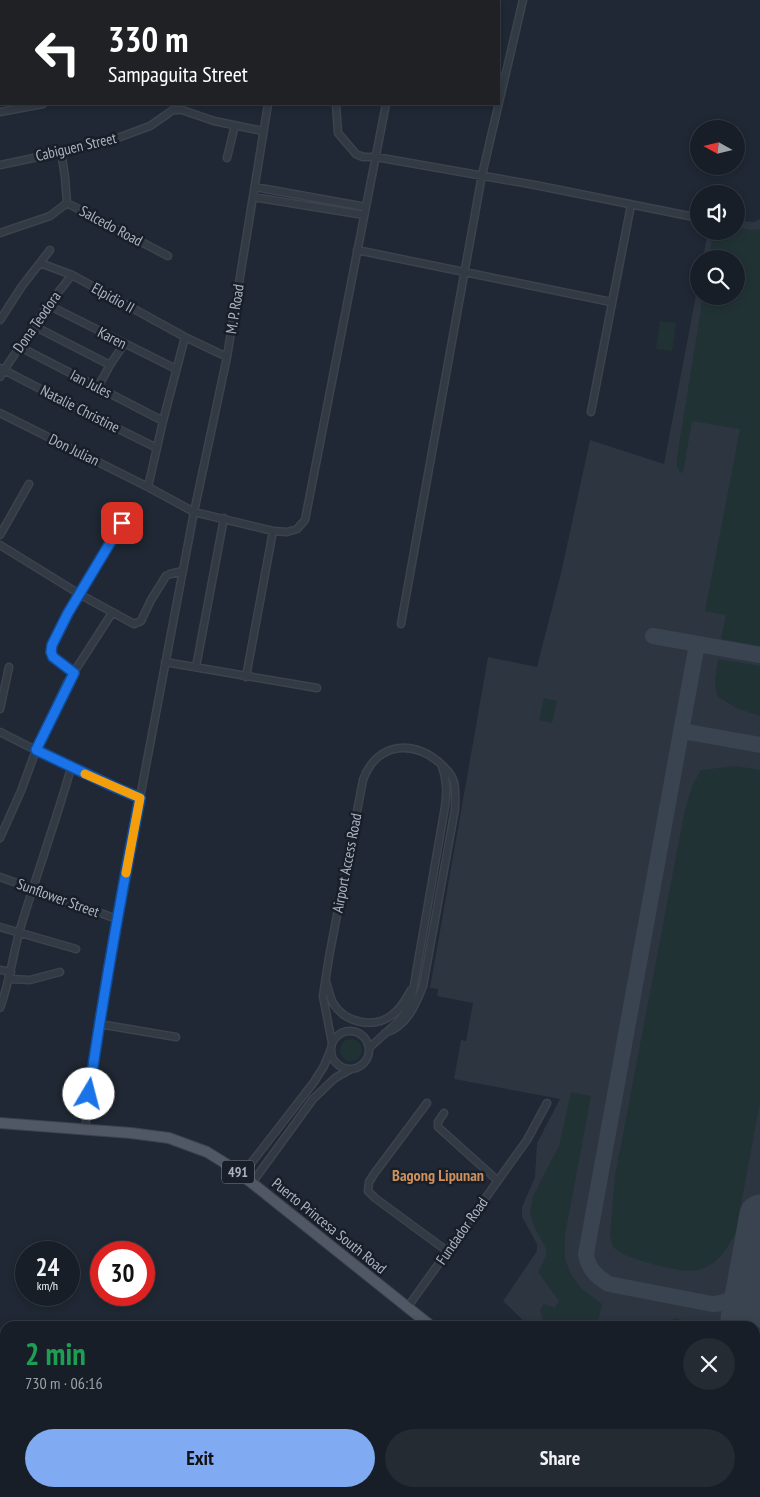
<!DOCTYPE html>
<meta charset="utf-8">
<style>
:root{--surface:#171e27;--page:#242b33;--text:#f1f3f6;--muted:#9ea2a7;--line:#363c44;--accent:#80abf2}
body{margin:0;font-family:"PT Sans Narrow",sans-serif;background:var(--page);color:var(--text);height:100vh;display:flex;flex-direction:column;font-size:19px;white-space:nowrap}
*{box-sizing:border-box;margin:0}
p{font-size:16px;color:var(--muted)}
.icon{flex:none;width:28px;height:28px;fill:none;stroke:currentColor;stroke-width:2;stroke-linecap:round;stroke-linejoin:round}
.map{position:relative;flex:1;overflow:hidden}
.sheet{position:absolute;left:0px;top:1321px;width:760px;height:176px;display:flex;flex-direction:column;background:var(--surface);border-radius:15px 15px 0 0;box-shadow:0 2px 8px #0003,0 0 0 1px var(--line)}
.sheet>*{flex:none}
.top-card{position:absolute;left:0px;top:0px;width:500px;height:105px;box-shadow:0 2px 8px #0003,0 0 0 1px var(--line);background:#202124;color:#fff;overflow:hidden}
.needle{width:32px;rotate:278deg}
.tools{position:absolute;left:690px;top:120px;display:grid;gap:10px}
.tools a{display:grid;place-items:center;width:55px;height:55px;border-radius:50%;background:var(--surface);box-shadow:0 2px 8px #0003,0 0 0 1px var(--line);font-size:25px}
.speed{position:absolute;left:15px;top:1241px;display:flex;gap:10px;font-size:25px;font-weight:700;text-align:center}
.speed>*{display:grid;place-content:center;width:65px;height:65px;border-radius:50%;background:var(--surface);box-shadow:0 2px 8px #0003,0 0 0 1px var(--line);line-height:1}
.speed small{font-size:12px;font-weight:400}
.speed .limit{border:8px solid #d22;background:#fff;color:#111}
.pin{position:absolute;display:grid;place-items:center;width:42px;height:42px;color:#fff;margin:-21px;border-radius:10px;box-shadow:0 2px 8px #0006}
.me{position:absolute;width:55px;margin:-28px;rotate:8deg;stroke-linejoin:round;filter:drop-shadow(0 0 4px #0008)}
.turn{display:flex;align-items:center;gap:18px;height:105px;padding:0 25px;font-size:22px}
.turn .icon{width:65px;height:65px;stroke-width:2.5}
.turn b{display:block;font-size:35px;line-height:42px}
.round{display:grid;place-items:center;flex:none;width:52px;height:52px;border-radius:26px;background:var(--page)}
.summary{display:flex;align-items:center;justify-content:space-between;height:85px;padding:0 25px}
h1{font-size:30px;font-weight:700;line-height:38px;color:#1e9e55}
.cta{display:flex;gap:10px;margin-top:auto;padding:10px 25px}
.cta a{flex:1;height:58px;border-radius:30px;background:var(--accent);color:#111;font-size:20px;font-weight:700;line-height:58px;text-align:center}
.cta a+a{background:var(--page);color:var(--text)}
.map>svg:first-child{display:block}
.medical{fill:#2f2d39}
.airport{fill:#2d3541}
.green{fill:#213235}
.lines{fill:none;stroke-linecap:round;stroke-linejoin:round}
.stream{stroke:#141f30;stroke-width:2}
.taxiway{stroke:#3a4350;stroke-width:16}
.runway{stroke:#3a4350;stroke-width:41}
.minor-casing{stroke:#3c434e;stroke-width:9}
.secondary-casing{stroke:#3c434e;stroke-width:11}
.primary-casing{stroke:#3c434e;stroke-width:12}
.minor{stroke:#323a44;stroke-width:6}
.secondary{stroke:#414957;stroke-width:9}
.primary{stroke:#505865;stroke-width:10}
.route-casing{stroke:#114b97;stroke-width:12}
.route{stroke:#1a73e8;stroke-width:9}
.slow{stroke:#f59e0b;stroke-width:9}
.labels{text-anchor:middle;stroke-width:5;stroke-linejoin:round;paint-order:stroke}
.shield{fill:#181f29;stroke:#808794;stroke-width:1}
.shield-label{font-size:14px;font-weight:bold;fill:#acb4c2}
.street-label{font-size:15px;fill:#acb4c2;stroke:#181f29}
.neighbourhood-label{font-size:16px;font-weight:bold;fill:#cd8f5c;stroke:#181f29}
</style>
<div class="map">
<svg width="760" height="1497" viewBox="0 0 760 1497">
<rect width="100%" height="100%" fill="#1f2834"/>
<path class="medical" d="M118,1493H242L238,1497H122Z"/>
<path class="airport" d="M760,219V1497H656L651,1493L755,1492V1326H529L503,1301L537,1251V1244L522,1217V1207L535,1177L537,1143L560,1099L454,1079L461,1040L466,1041L473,1003L437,996L438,989L430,988L488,657L537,667L561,573L590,440L664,464L699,279V296H736V259H703L708,231H736V220L754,222Z"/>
<path class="green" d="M736,227L751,230L760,229V646L721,639L726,615L705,611L740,429L692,421L683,473L680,472L677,466V457L703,296H736V259H709L713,231H736Z
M660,321L676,323L672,351L656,349Z
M718,659L760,666V716L736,708L717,696L715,681Z
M544,698L557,701L552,723L539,720Z
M736,766L760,770V1103L736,1231C729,1246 720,1262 704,1268C700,1270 693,1271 689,1271C675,1271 629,1259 618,1251C612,1247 611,1241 610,1234L615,1176L685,809L693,784L701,770Z
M340 1050a11 11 0 1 1 22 0a11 11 0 1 1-22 0Z
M571,1092L591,1096L565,1235V1260L572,1276L581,1288L602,1304L597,1326H545L540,1310L544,1304L555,1308L559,1301L538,1272L546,1256V1249L534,1226L530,1212L533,1196L559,1146Z
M674,1318L710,1326H670Z
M760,1318V1497H656L651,1493L755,1492V1345Z"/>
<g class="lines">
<path class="stream" d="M260,1492L267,1497
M417,1497L424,1492"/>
<path class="taxiway" d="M653,636L760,655
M697,644L586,1254C588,1269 597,1277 609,1284L712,1304C732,1304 741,1291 749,1275
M682,731L760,745"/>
<path class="runway" d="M741,1319L760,1215"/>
<defs>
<path id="minor" d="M107,1V0
M156,1L157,0
M180,1L181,0
M285,1V0
M351,1V0
M404,1V0
M336,104L338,133L356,154L363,157H376L535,185L699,218
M0,112L43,104
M61,151L65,177L67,203
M227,158L235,125
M0,165L104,143L150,126L173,110H182L214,121L263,131
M255,187L366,207
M253,197L364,215
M0,233L50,216L67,203L168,256
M357,250L611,302
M40,263L72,275L185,337L227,357
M72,275L48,305L4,370L88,414L157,448
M48,305L176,369
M0,320L22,286L50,250
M34,326L110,365L124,344
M20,347L163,421
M0,368L4,370L0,377
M98,387L110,365
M591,412L631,205
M0,413L148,487L194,512L227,357L268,104
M148,487L163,421L185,337
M0,535L29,484
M0,545L81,595L134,624L141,621L151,600L166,576L170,574L183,571
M401,624L482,175L523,0
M165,662L317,688
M196,667L224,518
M74,673L53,657L51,652L52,645L68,613L123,523
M246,677L273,531
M0,709L9,667
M0,732L71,768L140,798
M0,838L21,791L36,750L67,683L112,613
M0,877L117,919
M0,927L76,949
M0,970L11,972
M10,979L30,980L60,972
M326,981C328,988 330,997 333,1003C345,1023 374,1029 392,1015C401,1009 406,999 411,990
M0,1008C10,981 13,953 21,926C37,873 56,821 71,768
M99,1024L176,1037
M331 1050a19 19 0 1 1 38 0a19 19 0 1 1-38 0Z
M332,1043L323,996L329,957L363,780C377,741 416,739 443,766C448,771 452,775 454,782C456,791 455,800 455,809L423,986C416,1005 406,1027 385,1033
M369,1048L400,1020L411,1002L445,807C447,792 447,781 442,766
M427,1103L374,1174L369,1182L368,1191L375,1198L447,1251
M444,1113L438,1122V1127L497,1180
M85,1130L99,1024L117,919L194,512L273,531L287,532L297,529L305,520L386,104
M242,1175L314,1082L324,1066L331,1049
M252,1183L313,1099L335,1078L351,1069
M407,1308L527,1140L547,1103
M0,1491L4,1497
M98,1497L104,1492
M244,1497L248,1492
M362,1497L368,1492
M466,1497L472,1492"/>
<path id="secondary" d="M0,1353L5,1360
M107,1492L110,1497"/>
<path id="primary" d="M0,1123L131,1133L169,1138L207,1152L228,1165L252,1183L431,1326
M637,1492L642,1497"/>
</defs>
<use href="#minor" class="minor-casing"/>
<use href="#secondary" class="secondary-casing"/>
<use href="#primary" class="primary-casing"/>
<use href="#minor" class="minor"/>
<use href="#secondary" class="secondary"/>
<use href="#primary" class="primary"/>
</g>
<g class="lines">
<defs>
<path id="route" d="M89,1094C103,995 121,896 140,798L112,786L36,750L74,673L53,657L51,652L52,645L68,613L122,523"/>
</defs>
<use href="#route" class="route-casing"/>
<use href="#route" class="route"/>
<path class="slow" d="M85,774L140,798L126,873"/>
</g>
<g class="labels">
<rect class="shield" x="222" y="1160.5" width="32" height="23" rx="4"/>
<g class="shield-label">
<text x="238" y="1177">491</text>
</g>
<g class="street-label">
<text transform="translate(76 147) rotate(-13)" y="5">Cabiguen Street</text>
<text transform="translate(111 226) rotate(28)" y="5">Salcedo Road</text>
<text transform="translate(113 298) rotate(29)" y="5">Elpidio II</text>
<text transform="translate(235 309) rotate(-81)" y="5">M. P. Road</text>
<text transform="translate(37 322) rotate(-55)" y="5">Dona Teodora</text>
<text transform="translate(112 338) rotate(27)" y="5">Karen</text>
<text transform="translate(91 384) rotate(27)" y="5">Ian Jules</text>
<text transform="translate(80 409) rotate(27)" y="5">Natalie Christine</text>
<text transform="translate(74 450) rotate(26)" y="5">Don Julian</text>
<text transform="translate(347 863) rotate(-79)" y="5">Airport Access Road</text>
<text transform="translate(58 898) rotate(20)" y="5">Sunflower Street</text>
<text transform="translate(329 1226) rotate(39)" y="5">Puerto Princesa South Road</text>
<text transform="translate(462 1231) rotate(-55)" y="5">Fundador Road</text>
</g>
<g class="neighbourhood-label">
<text x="438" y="1181">Bagong Lipunan</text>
</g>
</g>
</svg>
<div class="tools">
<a><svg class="needle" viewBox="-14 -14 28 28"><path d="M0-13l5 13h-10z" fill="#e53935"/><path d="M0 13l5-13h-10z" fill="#9ea2a7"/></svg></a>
<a><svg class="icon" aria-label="sound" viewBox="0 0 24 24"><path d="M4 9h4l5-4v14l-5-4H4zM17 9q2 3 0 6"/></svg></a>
<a><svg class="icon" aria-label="search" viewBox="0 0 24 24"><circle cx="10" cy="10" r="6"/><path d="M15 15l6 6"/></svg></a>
</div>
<div class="speed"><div>24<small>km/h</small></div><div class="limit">30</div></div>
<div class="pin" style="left:122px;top:523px;background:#d93025"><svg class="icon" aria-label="arrive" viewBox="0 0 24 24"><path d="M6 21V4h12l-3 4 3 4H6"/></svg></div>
<svg class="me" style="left:89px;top:1094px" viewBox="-20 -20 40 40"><circle r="19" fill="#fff"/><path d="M0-13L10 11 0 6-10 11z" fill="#1a73e8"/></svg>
<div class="top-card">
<div class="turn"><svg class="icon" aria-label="left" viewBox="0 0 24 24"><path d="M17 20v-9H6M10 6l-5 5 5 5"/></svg><div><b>330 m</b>Sampaguita Street</div></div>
</div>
<section class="sheet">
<div class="summary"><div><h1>2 min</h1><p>730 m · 06:16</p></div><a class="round"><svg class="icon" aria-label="close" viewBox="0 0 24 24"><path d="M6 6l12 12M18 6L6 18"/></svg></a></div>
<div class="cta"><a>Exit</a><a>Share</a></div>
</section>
</div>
